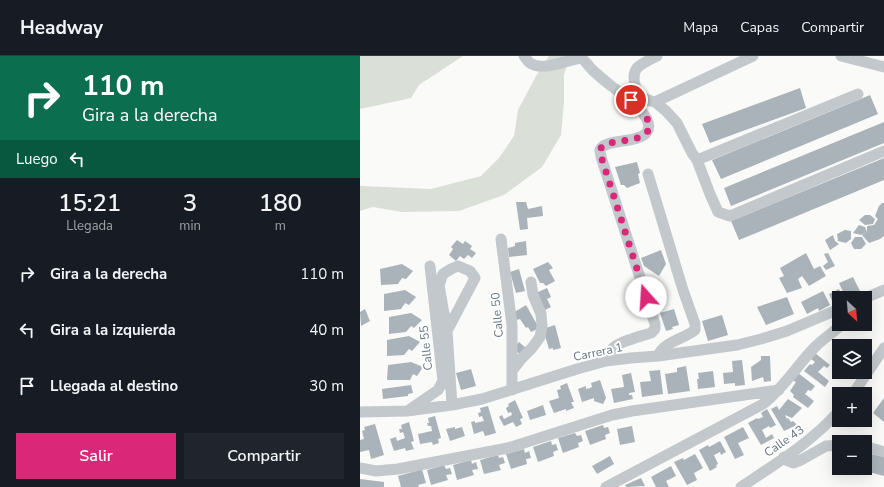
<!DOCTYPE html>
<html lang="es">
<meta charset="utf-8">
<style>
:root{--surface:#171b24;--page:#20242c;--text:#f1f3f6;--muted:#9ea1a6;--line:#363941;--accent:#db2777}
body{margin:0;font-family:"Nunito Sans",sans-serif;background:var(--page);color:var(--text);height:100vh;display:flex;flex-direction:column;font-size:15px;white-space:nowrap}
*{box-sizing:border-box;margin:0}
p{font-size:13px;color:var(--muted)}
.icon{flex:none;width:22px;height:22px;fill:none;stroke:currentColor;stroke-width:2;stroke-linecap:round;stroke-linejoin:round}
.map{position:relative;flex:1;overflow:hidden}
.details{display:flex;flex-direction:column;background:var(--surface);width:360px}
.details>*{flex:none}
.guide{background:#0b6e4f;color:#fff;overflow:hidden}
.needle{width:26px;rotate:154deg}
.buttons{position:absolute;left:472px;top:235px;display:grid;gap:8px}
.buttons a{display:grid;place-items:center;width:40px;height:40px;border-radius:0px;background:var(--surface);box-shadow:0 4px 16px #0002;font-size:20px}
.pin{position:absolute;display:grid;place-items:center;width:34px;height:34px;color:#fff;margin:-17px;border:2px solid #fff;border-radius:50%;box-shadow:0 1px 4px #0007}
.me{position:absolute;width:44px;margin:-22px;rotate:341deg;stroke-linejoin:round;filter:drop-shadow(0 0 3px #0008)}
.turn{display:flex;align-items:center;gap:14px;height:84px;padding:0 16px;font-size:18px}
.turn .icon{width:52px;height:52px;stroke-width:2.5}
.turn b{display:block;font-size:28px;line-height:34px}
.then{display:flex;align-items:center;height:38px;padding:0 16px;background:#0003;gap:8px;font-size:15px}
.eta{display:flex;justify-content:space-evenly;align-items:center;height:68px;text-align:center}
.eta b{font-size:24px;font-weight:600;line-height:28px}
.button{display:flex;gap:8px;margin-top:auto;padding:8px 16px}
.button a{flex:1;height:46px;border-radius:0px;background:var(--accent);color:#fff;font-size:16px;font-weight:600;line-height:46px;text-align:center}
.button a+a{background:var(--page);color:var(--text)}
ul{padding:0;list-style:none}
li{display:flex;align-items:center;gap:12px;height:56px;padding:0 16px}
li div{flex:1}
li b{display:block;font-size:15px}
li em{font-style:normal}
header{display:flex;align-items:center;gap:24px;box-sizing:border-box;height:56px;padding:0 20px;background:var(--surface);border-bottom:1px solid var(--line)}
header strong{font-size:19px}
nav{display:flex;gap:22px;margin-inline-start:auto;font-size:14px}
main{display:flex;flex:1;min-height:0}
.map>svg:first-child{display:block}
.green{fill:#dadfd7}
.building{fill:#aab3b9}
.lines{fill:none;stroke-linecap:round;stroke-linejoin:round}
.minor{stroke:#c3c8cc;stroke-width:11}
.route{stroke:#db2777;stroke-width:7;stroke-dasharray:0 12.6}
.labels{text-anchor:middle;stroke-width:4;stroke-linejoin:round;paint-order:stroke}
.street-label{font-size:12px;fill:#657683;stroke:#fff}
</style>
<header>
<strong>Headway</strong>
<nav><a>Mapa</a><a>Capas</a><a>Compartir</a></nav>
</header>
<main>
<section class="details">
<div class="guide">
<div class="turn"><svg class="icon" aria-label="right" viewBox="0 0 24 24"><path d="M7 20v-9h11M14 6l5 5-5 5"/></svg><div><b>110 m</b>Gira a la derecha</div></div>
<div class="then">Luego<svg class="icon" aria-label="left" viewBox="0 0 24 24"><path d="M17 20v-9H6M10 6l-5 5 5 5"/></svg></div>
</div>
<div class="eta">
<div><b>15:21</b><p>Llegada</p></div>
<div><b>3</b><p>min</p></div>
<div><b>180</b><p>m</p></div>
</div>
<ul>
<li><svg class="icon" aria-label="right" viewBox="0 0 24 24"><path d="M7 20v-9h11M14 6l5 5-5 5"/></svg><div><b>Gira a la derecha</b></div><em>110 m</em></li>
<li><svg class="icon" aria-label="left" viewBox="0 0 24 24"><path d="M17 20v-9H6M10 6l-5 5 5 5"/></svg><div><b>Gira a la izquierda</b></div><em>40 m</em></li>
<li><svg class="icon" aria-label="arrive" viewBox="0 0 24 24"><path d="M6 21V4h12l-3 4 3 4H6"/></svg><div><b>Llegada al destino</b></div><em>30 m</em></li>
</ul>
<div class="button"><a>Salir</a><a>Compartir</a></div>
</section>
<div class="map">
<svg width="524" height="431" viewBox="0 0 524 431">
<rect width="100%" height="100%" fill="#fafaf8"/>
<path class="green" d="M0,0H103L59,29L51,42L0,53Z
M189,0H210L204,19V46L201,79L182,111L144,139L99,155L42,156L13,151L0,155V129L1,130L71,133L121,120L139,102L154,80L158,54L176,20Z"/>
<path class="building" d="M440,32L446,52L350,87L342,68Z
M510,39L518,58L361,123L352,104Z
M524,66V87L371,150L364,132Z
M524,102V124L379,184L371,165Z
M277,106L280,117L278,118L280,127L267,132L264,129H261L255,111Z
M156,146H166L168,153L182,150L183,160L167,162L168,173L160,174Z
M522,147H524V180L520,183L509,187L502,179L507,176V170L514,169L518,163L515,160L519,150Z
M505,159H510L515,163L513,168L505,169L499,164Z
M499,169L505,171L507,176L501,179L493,177Z
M485,174L491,175V183L486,187L478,185L477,178Z
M473,179L475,185L479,188L470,194L465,184Z
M495,181H502L506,188L501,193H494L491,187Z
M97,184L103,188L105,185L112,190L110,193L116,197L112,202L108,199L104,203L100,200L96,205L89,199L93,193L91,191Z
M166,185L167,199L149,201L148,192L155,190V187Z
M301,194L306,208L299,220L284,210L281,202Z
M446,197L454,213L460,210L466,220L449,230L442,220L438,223L442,232L427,237L419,222L424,220L420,212Z
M468,197L475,210L466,214L463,210L468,206L464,198Z
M188,206L193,212L189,214L195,225L186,230L183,227H180L173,213Z
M42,208L53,215L46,223L42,222L38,228L21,229L20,213Z
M159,213L165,235L156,237L150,216Z
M493,221L500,235L486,242L479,227Z
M187,232L191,241L187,243L191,251L185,254L176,237Z
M479,233L483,242H479V244L473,247L469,238Z
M45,234L56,241L49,249L45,247L41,253L24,255V238Z
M463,235L470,249L459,255L458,252L447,258L441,246Z
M427,241L434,258L406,269L397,251Z
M166,249L179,272L171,276L168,271L166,272L160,263L157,264L153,257Z
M5,253L10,265L1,270L0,256Z
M314,253L319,269L312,271L313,273L306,275L300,257Z
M51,257L62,264L54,272L51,270L46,276L29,278V261Z
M362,259L368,279L348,285L342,265Z
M195,269L201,292L193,294V292L189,293L183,273Z
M49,280L60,286L52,295L49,293L44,299L27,300V284Z
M159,286L166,292L160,299L154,292Z
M455,297L470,309L467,312L464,310L458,316L469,325L465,331L444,315L450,308L452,309L455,306L451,303Z
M401,300H410L411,325L404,326L403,321L392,325L391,311L401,304Z
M382,304L385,329L375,330V327L364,328L363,317L373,316L372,305Z
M51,306L63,311L57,320L53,318L50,324H27L28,309Z
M326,310L330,335L308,338L305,318L317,316V312Z
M111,313L116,330L101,334L96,317Z
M300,314L303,338L282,341L280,326L291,325L289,315Z
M353,315L355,331L338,333L337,323H339L338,317Z
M271,317L275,336L269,337V339H272L273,343L254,347L251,333L264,331L262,319Z
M438,317L455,330L451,335L448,334L445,338L454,345L448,352L433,341L434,339L430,335L436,326L432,324Z
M240,324L246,342L243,348L234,345V342L222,346L218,333L226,330V333L230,332L232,331L231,327Z
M207,327L214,346H211L214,352L206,355V353L194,357L189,345L199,342L197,334L201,333L200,330Z
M51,329L53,337L48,338V340L23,343L22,333Z
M524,342V366L513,357Z
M428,343L442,352L432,362L425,359L427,363L428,362L431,366L433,365L437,369L424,375L411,353L417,350L419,354Z
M155,344L163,362L160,363L162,368L156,371L153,366L144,370L139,361L142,359L144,363L152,359L151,356L148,357L146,352L149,350L148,348Z
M183,349L186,359L170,364L167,355Z
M128,350L136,377L125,380L123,375L114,378L111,366L115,365V367L124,365L122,360L119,361L118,357L121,356L120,352Z
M407,353L416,369L410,372L409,370L402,374L406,382L412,378L414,382L401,389L388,367L397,362L398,363L403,361L401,357Z
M75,360L81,382L78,383L79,387L73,389L72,386L60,388L58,378L72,375L71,370H68L67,367H69L68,362Z
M49,366L54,385L51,386L54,393L46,395L45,392L34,395L30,383L36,381L37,385L45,382L43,376L40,377L39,373H42L41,369Z
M15,368L24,399L11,403L9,394L0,396V384L4,383L2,375L5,374L4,371Z
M243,369L244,372L248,371L250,377L245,379L246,383L230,389L225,375Z
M272,370L275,386L260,389L257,373Z
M95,371V373L102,371L105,380L90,385L86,373Z
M383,371L389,382L378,387L384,399L375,403L364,381Z
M215,377L217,380L221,379L223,385L218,387L219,391L203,397L198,382Z
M191,385L192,389L196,388L198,394L193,396L194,400L178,406L173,391Z
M360,385L366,396L361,399L360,396L354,399L358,408L356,409L357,411L350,415L339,394L348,389L349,391Z
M164,393L165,397L169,395L171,402L166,403L167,408L151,413L146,398Z
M507,397L524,401V420L502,414L503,412H505V404Z
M335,398L343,412L334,417L337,424L327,429L314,406L323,402L324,404Z
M138,399L139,402L143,401L145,407L139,409L141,414L124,418L120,404Z
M250,400L254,408L237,418L232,410Z
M111,404L112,408L116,406L118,413L112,414L114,419L97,424L93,409Z
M84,409L86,413L90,412L92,418L86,419L88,424L71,429L67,414Z
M61,410L66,427L58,429L59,431H41L38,420L56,415L55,412Z
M311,410L316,420L306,425L309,431H296L291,421Z
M281,422L285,430L266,431L265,429Z
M0,423L24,426V431H0Z"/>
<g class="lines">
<path class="minor" d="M164,0C166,2 168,6 170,7C183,16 206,4 221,2C227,6 230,13 236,17C240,21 245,25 250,29C260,37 297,60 287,76C279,88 244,82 240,94C240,96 241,99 241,101L295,268V273L291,277C282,280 257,286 252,293C249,297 248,301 246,305
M481,0L524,11
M498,38L337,104L350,138L358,156L370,160L524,95
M295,46C291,45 286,44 283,41C275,36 271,20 277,12C282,7 291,3 297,0
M337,104L332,97L317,67L306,55L295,46L393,0
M288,118L323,234L335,268V274C324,283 303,286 298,300
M141,183L152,269V334
M505,242L524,234
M87,275L115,222L110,215L98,210L91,213L83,218L79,229L87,275L92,349
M152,315L162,302L172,292L180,281L182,270L181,258L173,239L171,226
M493,338L524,292
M49,354L78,334L83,325L70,210
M0,356L47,355L92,349L122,343L217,313L246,305L271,302L298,300L377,289L401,283L427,275L479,253
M505,390L524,396
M424,401L428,405L433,407L441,404L466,390L479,389
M0,412L16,415L38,413L148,392L252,359L272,355L419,334
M246,431L403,348C424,332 437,309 456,290C464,282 474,276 482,268
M381,431C415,408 452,386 479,355"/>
</g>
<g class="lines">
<path class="route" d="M271,44C277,50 289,61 289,69C290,90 245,80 240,94C240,96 241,99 241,100L286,241"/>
</g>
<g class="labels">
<g class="street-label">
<text transform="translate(137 259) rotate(-95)" y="4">Calle 50</text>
<text transform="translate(66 292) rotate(-96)" y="4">Calle 55</text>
<text transform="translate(238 296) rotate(-12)" y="4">Carrera 1</text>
<text transform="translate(424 385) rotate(-35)" y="4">Calle 43</text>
</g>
</g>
</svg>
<div class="buttons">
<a><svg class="needle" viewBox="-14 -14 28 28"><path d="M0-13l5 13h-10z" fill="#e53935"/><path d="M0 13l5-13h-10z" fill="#9ea1a6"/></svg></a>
<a><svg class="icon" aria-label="layers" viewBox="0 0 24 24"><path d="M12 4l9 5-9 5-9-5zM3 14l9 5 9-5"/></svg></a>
<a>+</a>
<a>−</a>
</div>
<div class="pin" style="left:271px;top:44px;background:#d93025"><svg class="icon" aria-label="arrive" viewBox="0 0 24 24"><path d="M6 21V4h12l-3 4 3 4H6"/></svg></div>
<svg class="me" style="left:286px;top:241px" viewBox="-20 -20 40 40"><circle r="19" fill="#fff"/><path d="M0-13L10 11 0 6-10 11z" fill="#db2777"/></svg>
</div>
</main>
